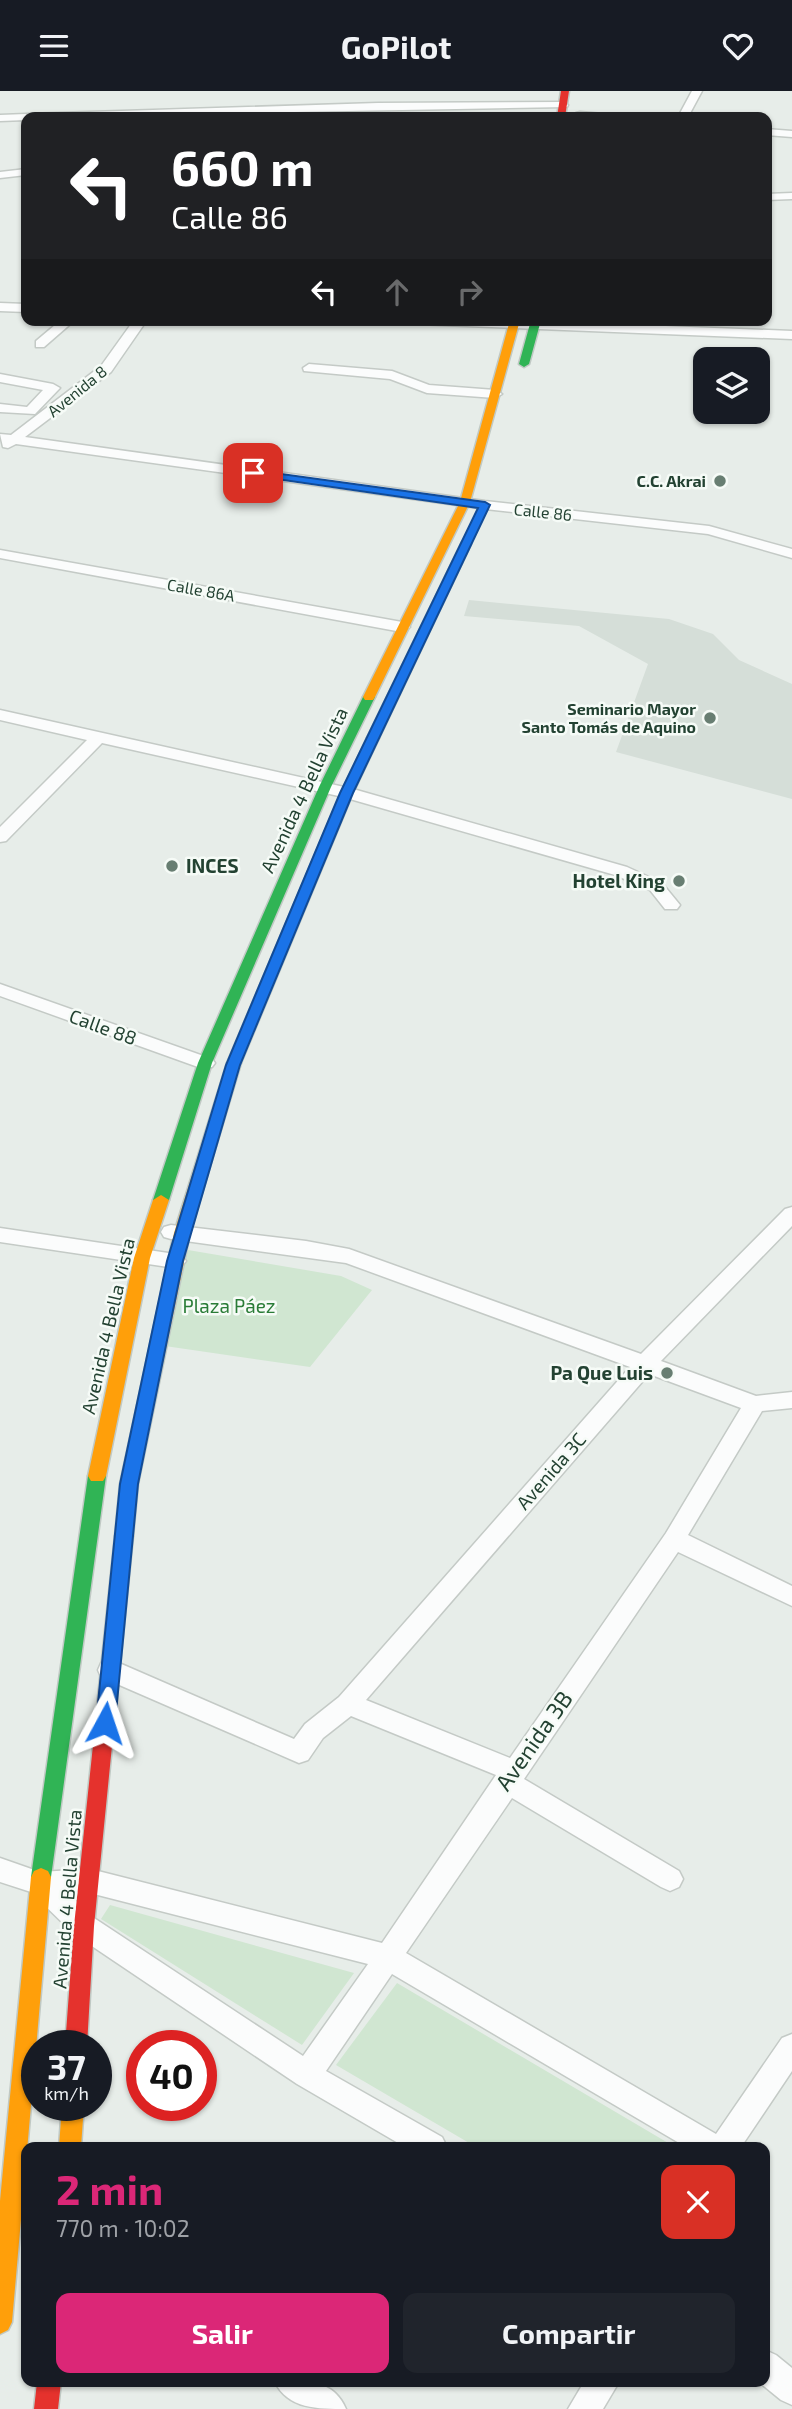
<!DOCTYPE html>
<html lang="es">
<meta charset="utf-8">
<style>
:root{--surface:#171b24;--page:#20242c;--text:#f1f3f6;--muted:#9ea1a6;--accent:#db2777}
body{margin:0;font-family:"Exo 2",sans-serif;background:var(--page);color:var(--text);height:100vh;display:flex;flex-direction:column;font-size:26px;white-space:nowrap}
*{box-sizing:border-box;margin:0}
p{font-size:23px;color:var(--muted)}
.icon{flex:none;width:38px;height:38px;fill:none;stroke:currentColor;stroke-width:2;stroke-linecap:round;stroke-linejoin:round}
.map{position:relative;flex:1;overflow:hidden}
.panel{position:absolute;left:21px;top:2051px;width:749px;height:245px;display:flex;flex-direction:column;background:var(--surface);border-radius:14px;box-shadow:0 2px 5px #0004}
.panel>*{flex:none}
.top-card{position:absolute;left:21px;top:21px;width:751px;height:214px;border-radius:14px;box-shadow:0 2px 5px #0004;background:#202124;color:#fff;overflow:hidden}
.controls{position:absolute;left:693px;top:256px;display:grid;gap:14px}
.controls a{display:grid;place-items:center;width:77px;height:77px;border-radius:14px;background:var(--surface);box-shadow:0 2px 5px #0004;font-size:35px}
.speed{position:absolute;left:21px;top:1939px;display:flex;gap:14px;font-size:35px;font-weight:700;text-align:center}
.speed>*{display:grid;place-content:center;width:91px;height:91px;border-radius:50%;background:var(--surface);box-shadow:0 2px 5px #0004;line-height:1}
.speed small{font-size:18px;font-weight:400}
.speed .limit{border:10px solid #d22;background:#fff;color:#111}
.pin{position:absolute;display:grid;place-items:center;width:60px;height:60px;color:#fff;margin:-30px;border-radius:14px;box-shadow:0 4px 10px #0006}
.me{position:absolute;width:77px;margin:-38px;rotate:5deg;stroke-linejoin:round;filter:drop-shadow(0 0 5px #0008)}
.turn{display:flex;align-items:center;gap:24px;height:147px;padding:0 35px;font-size:32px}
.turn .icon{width:91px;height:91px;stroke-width:2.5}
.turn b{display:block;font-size:49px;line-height:60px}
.lanes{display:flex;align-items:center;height:66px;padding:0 35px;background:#0003;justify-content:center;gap:35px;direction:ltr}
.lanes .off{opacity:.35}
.round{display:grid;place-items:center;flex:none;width:74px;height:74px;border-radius:14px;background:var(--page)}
.headline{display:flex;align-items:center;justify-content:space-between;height:119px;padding:0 35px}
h1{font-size:42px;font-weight:700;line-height:52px;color:var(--accent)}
.cta{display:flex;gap:14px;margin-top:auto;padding:14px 35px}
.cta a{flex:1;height:80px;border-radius:14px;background:var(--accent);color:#fff;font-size:28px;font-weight:700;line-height:80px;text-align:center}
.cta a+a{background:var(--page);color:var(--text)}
header{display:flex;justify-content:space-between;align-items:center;height:91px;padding:0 35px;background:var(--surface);font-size:32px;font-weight:700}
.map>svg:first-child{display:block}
.built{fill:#d5ded8}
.green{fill:#d0e6d1}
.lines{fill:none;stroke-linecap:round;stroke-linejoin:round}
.street-casing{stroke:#c4cac6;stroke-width:3}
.fast-casing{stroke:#c0c9c4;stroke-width:3}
.slow-casing{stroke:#c0c9c4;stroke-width:3}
.jam-casing{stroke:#c0c9c4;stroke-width:3}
.street{fill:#fbfcfc;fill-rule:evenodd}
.fast{fill:#30b455;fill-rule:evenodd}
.slow{fill:#ff9f0a;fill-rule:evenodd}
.jam{fill:#e5322d;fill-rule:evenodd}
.route{fill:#1a73e8;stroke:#114b97;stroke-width:2}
.poi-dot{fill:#687e72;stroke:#f6fbf7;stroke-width:2.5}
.labels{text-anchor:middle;stroke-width:5;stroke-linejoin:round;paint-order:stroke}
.far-street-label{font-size:16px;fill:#234232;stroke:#f6fbf7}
.far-poi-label{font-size:16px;font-weight:bold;fill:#234232;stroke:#f6fbf7;text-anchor:end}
.street-label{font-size:19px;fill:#234232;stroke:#f6fbf7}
.poi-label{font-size:19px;font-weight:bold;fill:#234232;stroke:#f6fbf7;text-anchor:end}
.park-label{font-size:19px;fill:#2a7c37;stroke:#f6fbf7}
.near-street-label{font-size:23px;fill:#234232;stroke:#f6fbf7}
</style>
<header><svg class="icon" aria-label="menu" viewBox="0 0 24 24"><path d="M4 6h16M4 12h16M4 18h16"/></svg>GoPilot<svg class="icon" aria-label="heart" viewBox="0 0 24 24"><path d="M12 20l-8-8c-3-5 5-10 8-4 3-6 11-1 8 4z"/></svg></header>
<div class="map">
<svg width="792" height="2318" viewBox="0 0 792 2318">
<rect width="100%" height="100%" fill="#e7ede9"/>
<path class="built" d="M469,509L669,528L713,543L739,569L792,593V708L616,661L648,573L579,535L464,525Z"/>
<path class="green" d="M188,1159L341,1185L372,1199L310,1276L158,1254Z
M110,1814L354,1882L302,1954L101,1828Z
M397,1892L675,2056H476L336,1974Z"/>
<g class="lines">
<defs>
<path id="street" d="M692,0H702L688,26H678Z
M563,11L568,14L567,16L26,26V29L0,30V24L26,23L378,12Z
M580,21L604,23L609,26H576V22Z
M766,38L792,40V46L766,44Z
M26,78V84L0,87V81Z
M792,102V108L766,109V103Z
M0,212L26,213V221L0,220Z
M61,229H75L44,256H36V250Z
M134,229H147L111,281L25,346L485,410L709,435L792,458V467L708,443L485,418L16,353L8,357L3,356L0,343L11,344L101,275Z
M411,229H517L792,240V248L417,233Z
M309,273L392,280L429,294L495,299L502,303L495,307L427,302L390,288L304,280L303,277Z
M0,283L53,293L60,297L35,323L0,321V313L27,316L43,299L0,291Z
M0,459L402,531L410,536L402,541L0,467Z
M0,619L353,698L627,776L662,792L680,814L677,818H665L650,799L615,784L343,706L102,652L6,750L0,751V736L87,649L0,629Z
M0,893L212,968L215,972L212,976H198L0,905Z
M792,1116V1135L661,1270L756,1305L792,1301V1317L762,1320L688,1444L792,1495V1515L678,1461L524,1688L679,1780L683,1788L679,1796L670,1800L661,1796L512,1707L406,1862L716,2043L782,1947L792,1943V1980L741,2056H686L392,1883L326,1980L442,2046L447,2056H405L297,1993L74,1843L31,1801L0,1791V1767L40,1781L90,1778L382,1852L496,1684L351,1625L323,1647L308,1669L299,1672L101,1586L98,1579L101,1572L110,1569L119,1572L294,1648L305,1633L339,1606L630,1276L346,1172L171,1148L164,1146L161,1141L164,1136L171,1134L306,1150L349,1158L641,1263L785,1118ZM649,1283L741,1317L666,1442L510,1667L366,1609ZM90,1802L368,1873L303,1965L94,1827L69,1803Z
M0,1137L175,1163L182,1165L186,1170L182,1175L175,1177L0,1151Z
M765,2259L776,2264L792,2277V2314L781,2309L759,2291H765Z
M275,2291C304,2290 333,2287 346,2318C318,2318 288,2318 275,2291Z
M584,2291H619L603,2318H568Z"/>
<path id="fast" d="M531,229H541L529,273L524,276L519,273Z
M369,602L375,606L331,696L212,972L169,1109L161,1114L156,1113L153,1109L198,972L319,696L363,606Z
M373,643L379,647L353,702L241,972L234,977L229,975L227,972L341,702L367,647Z
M97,1379L103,1380L106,1385L51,1786L48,1792L41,1795L34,1792L31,1786L88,1385L91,1380Z"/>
<path id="slow" d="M510,229H520L470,411L375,606L373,609H365L363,606L460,411Z
M462,451L471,453L379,647L373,651L369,650L367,647Z
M234,967L241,972L190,1142L138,1393L133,1445L130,1450L124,1452L118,1450L115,1445L120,1393L174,1142L227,972Z
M161,1104L169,1109L150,1167L106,1385L103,1390H91L88,1385L134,1167L153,1109Z
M41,1777L48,1780L51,1786L12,2231L8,2239L0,2243V2110L31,1786L34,1780Z
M62,2014H84L81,2056H59Z"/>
<path id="jam" d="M561,0H569L565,26H557Z
M124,1438L130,1440L133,1445L94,1835L87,1955H65L74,1835L115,1445L118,1440Z
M37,2291H61L58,2318H34Z"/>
</defs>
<use href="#street" class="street-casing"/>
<use href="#fast" class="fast-casing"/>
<use href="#slow" class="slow-casing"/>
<use href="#jam" class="jam-casing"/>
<use href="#street" class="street"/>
<use href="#fast" class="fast"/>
<use href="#slow" class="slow"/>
<use href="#jam" class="jam"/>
</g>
<path class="route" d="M253,379L485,411L490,414L353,702L240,974L183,1170L138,1393L115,1632L112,1637L105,1640L99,1637L96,1632L120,1393L167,1170L226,974L340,702L478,417L249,384L248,382Z"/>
<g class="poi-dot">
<circle cx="720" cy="390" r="7"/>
<circle cx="710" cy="627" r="7"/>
<circle cx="172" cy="775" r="7"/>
<circle cx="679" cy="790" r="7"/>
<circle cx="667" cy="1282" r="7"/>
</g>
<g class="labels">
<g class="far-street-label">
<text transform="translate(77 300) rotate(-39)" y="6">Avenida 8</text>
<text transform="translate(543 421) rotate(6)" y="6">Calle 86</text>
<text transform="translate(201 499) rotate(10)" y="6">Calle 86A</text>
</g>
<g class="far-poi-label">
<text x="706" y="396">C.C. Akrai</text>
<text x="696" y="624">Seminario Mayor<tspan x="696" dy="18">Santo Tomás de Aquino</tspan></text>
</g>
<g class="street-label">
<text transform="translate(304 699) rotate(-65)" y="7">Avenida 4 Bella Vista</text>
<text transform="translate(103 936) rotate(20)" y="7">Calle 88</text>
<text transform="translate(108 1235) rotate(-77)" y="7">Avenida 4 Bella Vista</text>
<text transform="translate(551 1380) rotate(-49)" y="7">Avenida 3C</text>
<text transform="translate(67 1808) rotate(-85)" y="7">Avenida 4 Bella Vista</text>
</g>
<g class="poi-label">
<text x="186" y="782" text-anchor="start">INCES</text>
<text x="665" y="797">Hotel King</text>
<text x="653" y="1289">Pa Que Luis</text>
</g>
<g class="park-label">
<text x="229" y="1222">Plaza Páez</text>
</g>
<g class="near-street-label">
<text transform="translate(534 1650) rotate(-55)" y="8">Avenida 3B</text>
</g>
</g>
</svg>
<div class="controls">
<a><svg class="icon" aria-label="layers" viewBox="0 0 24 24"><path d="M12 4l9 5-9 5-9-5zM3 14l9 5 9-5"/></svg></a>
</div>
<div class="speed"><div>37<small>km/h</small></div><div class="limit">40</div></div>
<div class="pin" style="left:253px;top:382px;background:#d93025"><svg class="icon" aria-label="arrive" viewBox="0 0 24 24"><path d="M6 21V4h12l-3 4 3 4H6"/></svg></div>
<svg class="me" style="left:105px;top:1632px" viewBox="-20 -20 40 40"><path d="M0-17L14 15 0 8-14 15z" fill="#1a73e8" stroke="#fff" stroke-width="4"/></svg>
<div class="top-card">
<div class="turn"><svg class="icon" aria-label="left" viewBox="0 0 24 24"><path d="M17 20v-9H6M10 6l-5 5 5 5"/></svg><div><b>660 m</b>Calle 86</div></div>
<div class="lanes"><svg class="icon" aria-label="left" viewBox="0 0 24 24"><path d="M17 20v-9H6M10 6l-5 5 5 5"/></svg><svg class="icon off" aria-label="ahead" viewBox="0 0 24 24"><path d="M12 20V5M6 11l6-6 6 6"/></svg><svg class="icon off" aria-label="right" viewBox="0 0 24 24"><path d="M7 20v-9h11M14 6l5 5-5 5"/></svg></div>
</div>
<section class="panel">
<div class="headline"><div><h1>2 min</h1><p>770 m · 10:02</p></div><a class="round" style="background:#d93025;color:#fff"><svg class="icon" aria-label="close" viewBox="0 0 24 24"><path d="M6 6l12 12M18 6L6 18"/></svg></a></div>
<div class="cta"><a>Salir</a><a>Compartir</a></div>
</section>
</div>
